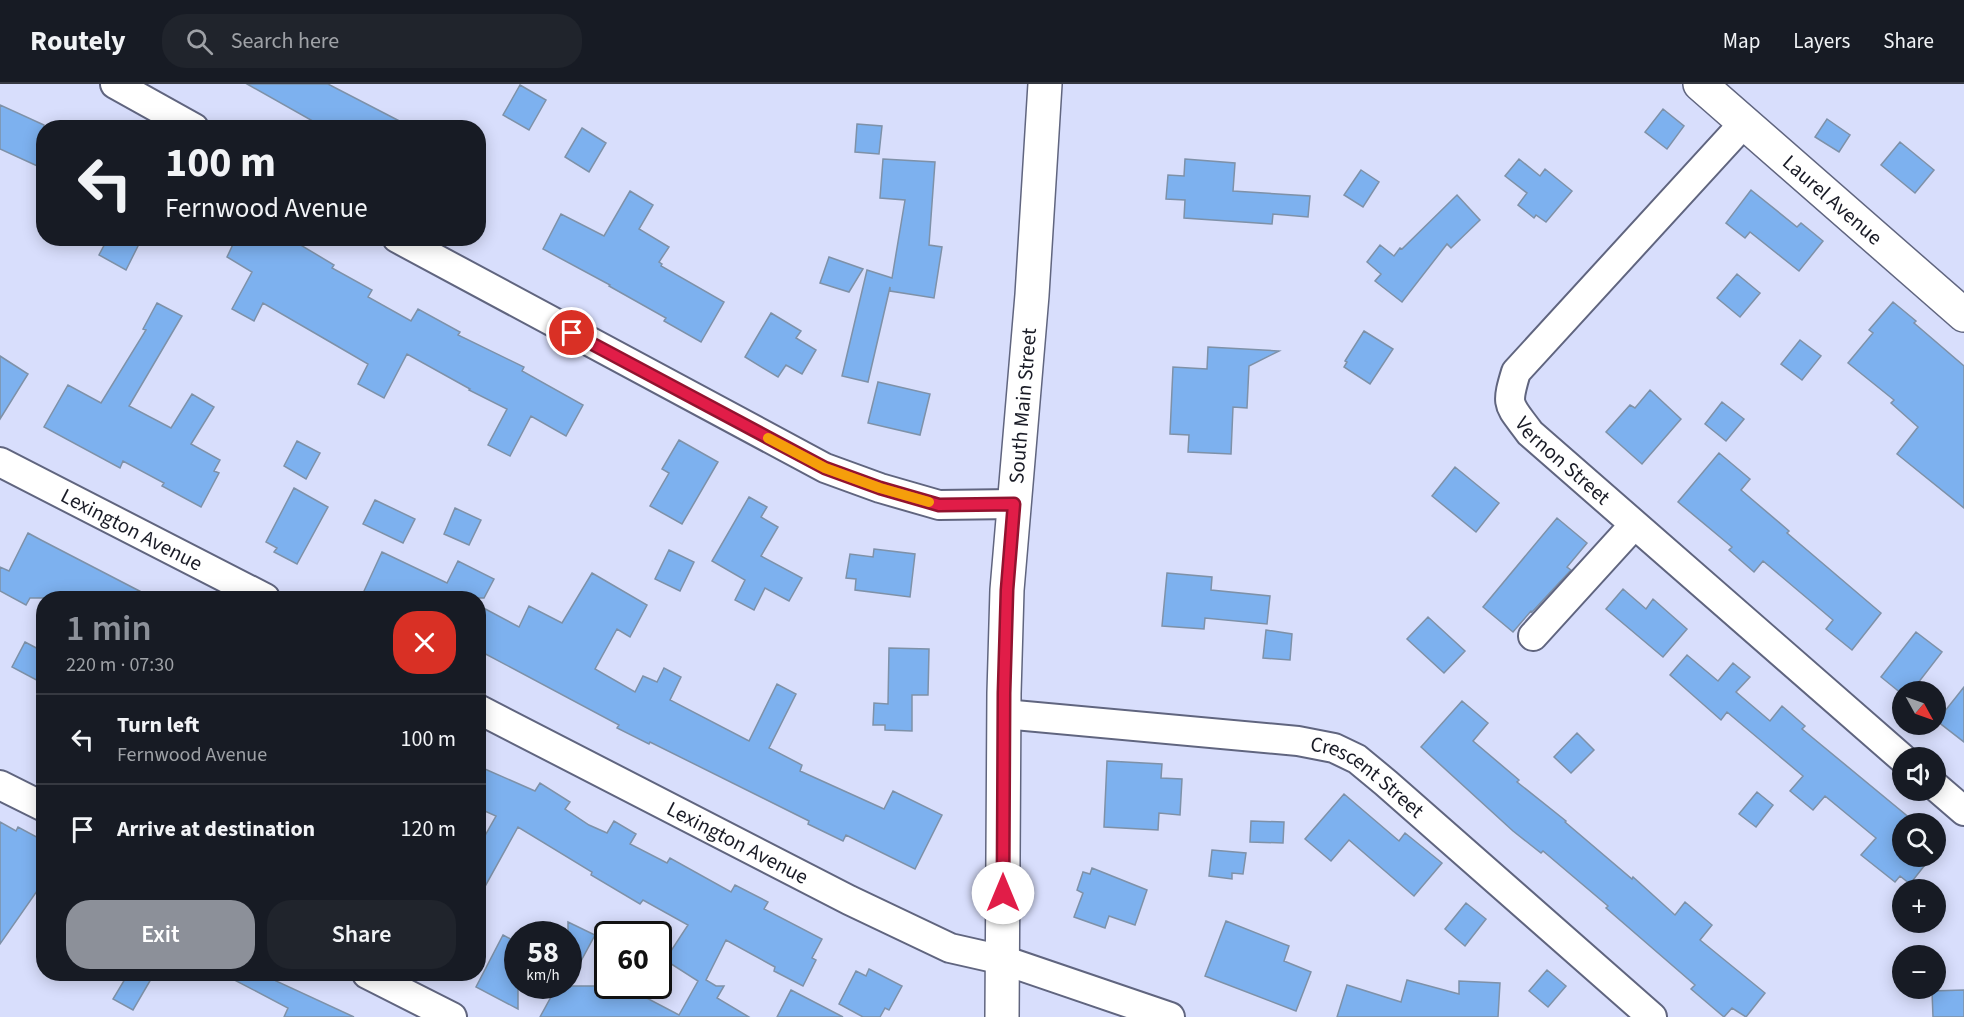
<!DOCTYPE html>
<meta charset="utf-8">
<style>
:root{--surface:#171b24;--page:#20242c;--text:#f1f3f6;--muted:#9ea1a6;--line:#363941;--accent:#8c9099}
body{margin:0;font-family:"Source Sans 3",sans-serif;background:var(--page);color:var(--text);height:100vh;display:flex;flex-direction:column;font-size:22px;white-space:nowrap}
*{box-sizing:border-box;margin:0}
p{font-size:20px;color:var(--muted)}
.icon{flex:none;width:33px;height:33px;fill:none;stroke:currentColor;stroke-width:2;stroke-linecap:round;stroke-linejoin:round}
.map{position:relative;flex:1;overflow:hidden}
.sheet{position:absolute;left:36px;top:507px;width:450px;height:390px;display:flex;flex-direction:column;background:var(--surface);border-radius:24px;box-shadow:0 3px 15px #0003}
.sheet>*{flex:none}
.hud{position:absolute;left:36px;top:36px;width:450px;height:126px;border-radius:24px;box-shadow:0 3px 15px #0003;background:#171b24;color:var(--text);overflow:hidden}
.needle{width:39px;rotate:130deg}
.buttons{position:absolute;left:1892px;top:597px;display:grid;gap:12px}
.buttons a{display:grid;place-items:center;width:54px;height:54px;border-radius:50%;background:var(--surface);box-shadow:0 3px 15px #0003;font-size:30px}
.speed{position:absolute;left:504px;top:837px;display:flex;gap:12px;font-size:30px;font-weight:700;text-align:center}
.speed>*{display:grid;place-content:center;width:78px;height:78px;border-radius:50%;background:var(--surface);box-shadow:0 3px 15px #0003;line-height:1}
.speed small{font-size:15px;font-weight:400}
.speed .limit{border:3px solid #111;border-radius:9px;background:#fff;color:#111}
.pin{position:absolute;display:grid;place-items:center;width:51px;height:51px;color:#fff;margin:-26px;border:3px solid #fff;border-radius:50%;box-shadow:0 2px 6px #0007}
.me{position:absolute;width:66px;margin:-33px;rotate:0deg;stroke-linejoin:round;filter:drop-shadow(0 0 4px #0008)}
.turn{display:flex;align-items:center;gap:21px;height:126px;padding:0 30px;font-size:27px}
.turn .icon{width:78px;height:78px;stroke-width:2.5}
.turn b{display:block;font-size:42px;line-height:51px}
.round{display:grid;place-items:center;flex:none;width:63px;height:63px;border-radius:24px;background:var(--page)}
.head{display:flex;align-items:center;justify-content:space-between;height:102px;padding:0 30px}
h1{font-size:36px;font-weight:600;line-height:45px;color:var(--accent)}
.cta{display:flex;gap:12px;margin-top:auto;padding:12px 30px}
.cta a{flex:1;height:69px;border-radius:24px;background:var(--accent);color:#fff;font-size:24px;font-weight:600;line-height:69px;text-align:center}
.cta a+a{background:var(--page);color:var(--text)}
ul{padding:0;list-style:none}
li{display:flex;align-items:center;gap:18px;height:90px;padding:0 30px;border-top:2px solid var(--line)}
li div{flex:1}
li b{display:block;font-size:22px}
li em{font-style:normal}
header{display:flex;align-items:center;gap:36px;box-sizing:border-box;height:84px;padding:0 30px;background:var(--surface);border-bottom:2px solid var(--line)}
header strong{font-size:28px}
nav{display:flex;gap:33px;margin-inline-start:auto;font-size:21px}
.search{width:420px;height:54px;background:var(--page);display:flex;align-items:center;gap:15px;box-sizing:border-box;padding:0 21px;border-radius:24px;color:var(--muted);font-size:22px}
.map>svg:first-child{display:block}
.building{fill:#7db1ef;stroke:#7e91a8;stroke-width:1.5}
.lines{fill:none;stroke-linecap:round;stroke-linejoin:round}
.minor-casing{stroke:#60657f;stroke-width:32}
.major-casing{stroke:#60657f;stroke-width:36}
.minor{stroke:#fff;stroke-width:28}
.major{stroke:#fff;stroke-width:33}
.route-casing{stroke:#92132f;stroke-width:15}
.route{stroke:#e11d48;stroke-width:10}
.slow{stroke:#f59e0b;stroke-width:10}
.labels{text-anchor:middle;stroke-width:4.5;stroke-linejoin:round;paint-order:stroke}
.street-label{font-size:21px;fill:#191b26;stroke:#e8ecfe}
</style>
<header>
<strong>Routely</strong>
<div class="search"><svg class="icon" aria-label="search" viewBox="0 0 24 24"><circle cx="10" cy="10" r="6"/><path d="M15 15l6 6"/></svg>Search here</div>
<nav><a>Map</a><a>Layers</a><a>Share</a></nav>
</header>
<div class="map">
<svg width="1964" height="933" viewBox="0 0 1964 933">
<rect width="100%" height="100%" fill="#d8defc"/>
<path class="building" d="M247,0H328L413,44H325Z
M520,1L546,16L529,46L503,31Z
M0,21L44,41V85L0,65Z
M1663,25L1684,42L1667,65L1645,48Z
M1827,35L1850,51L1839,68L1815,53Z
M857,40L882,42L879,70L855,68Z
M582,44L606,59L589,88L565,73Z
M1900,58L1934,86L1915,109L1881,81Z
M883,75L935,78L929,161L942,163L934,214L890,207V203L868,298L842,292L867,186L892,194L905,116L880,114Z
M1185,75L1235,79L1233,107L1310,112L1308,133L1273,130L1272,140L1184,134L1185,116L1166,115L1168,91L1184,92Z
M1519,75L1540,92L1545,85L1572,107L1546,138L1536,131L1534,134L1518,121L1527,109L1505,92Z
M1361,86L1379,98L1363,123L1344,111Z
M1751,106L1797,143L1801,139L1823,157L1799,187L1750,148L1745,154L1726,139Z
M630,107L653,121L639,145L669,163L659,178L662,180L661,182L724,218L701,258L664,237L666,234L609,202L610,201L543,165L561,130L604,152Z
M1457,111L1480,136L1451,164L1447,160L1402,218L1375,197L1381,190L1367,178L1380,161L1394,172L1400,164L1402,165Z
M108,154H142L126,186L99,171Z
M236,154H289L334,181L332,184L372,206L368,213L411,237L418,225L460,248L458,251L524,283L522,287L583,321L566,352L531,332L510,372L488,361L507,325L469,306L470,305L407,270L384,314L358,300L368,280L325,255L263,219L254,237L232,225L252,188L227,173Z
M829,173L863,185L849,208L820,199Z
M1737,190L1760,209L1740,233L1717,214Z
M1893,218L1916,237L1914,239L1964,282V424L1897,370L1918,343L1891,319L1894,316L1848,279L1873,249L1869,246Z
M157,219L182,232L129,322L171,344L192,310L214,323L191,360L220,376L214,387L219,389L201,423L162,402L164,399L123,377L120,384L44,343L68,301L101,319L146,246L143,245Z
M771,229L801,247L796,254L816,266L802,290L786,281L778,293L745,273Z
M1364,247L1393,265L1370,300L1344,283L1347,278L1345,277Z
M1800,256L1821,272L1802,296L1781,280Z
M1208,263L1279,267L1249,282L1247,324L1233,323L1231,370L1188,368L1189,351L1170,350L1173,283L1207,285Z
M0,272L28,290L0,335Z
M878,298L930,310L920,351L868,339Z
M1650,306L1681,335L1642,380L1606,348L1630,321L1635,324Z
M1722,318L1744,335L1726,357L1705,340Z
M679,356L718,378L682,440L650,422L669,389L662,385Z
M297,357L320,369L306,395L284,382Z
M1719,369L1750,395L1741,406L1789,447L1787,449L1881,529L1852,566L1826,545L1833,536L1763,477L1754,488L1729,466L1732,463L1678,418Z
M1455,383L1499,419L1476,448L1432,412Z
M294,404L328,423L297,480L274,468L277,464L266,458Z
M749,413L767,423L761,433L778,443L761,472L802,494L789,517L765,504L754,526L735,516L745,496L712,477Z
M375,416L415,435L403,459L363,440Z
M455,424L481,436L469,461L444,450Z
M1557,434L1587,459L1567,483L1571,486L1532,528L1531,527L1513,548L1483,523Z
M28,449L41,456L153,514H30L26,521L0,507V483L9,487Z
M874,465L915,470L910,513L855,506L856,495L846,494L850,470L873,473Z
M669,466L694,478L680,507L655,495Z
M382,468L447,499L458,477L494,495L484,514H380L364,507Z
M592,489L647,521L630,553L617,545L595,585L635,608L643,592L657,598L664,584L681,593L670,616L749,657L777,600L796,610L769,664L802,681L800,687L884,725L893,707L942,731L915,785L846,751L843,757L808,740L809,737L650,658L649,660L617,644L619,641L478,566V521L519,543L529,522L562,539Z
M1167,489L1212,493L1211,506L1270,512L1267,540L1205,534L1204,545L1162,542Z
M1623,505L1646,525L1653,515L1687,545L1663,573L1606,525Z
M1428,533L1465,567L1444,589L1407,555Z
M1266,546L1292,550L1290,576L1263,574Z
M1916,548L1942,568L1911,608H1902V610L1881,593Z
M25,558L44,568V600L12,583Z
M889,564L929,565L928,611H912V647L885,646V641H873L874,619L888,620Z
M1687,571L1718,597L1733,579L1750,593L1736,608L1770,637L1782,622L1805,642L1802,645L1917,740H1902V772H1932L1910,800L1900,792L1895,798L1861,771L1876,754L1825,712L1813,726L1790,707L1803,692L1727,628L1721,636L1670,591Z
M1964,603V658L1937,637Z
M1462,617L1488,639L1473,657L1519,696L1517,698L1566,737L1565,738L1632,795L1633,793L1675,831L1685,818L1712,841L1700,856L1765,909L1746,933L1732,924L1724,933L1691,905L1695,901L1606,824L1608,822L1543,767L1541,769L1513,747L1421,663Z
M1577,649L1594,666L1571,689L1554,673Z
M1107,677L1162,680L1161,694L1182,695L1180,731L1159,729L1158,746L1104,743Z
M478,682L535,707L540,699L570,718L565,725L589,741L607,749L614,737L636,750L630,760L667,779L670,774L731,808L735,801L768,818L764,825L822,855L812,874L816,876L803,902L774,887L775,883L726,856L706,896L716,902H724L717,914L749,933H540L557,902H642L637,909L679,931L698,897L665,876L688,841L643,816L640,820L591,791L592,788L518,743L478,815V764L496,732L478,724Z
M1757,708L1773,721L1756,743L1739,730Z
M1344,710L1399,757L1405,749L1442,779L1414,812L1349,756L1331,777L1305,755Z
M1251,737L1284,738L1283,759L1250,758Z
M0,738L16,747L18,743L44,757V811L37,807L0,860Z
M1212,766L1246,769L1243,790L1232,789V795L1209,792Z
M1092,784L1147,806L1135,841L1109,832L1105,844L1074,833L1083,809L1077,806L1083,788L1090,790Z
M1466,819L1486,835L1465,862L1445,845Z
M1226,837L1289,862L1284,877L1311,888L1296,927L1205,892Z
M568,838L595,851L568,901Z
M503,851L518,859V925L476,903Z
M869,885L902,902L889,926L885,924L880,933H863L839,920L856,887L866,892Z
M1547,886L1566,902L1548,923L1529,907Z
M128,890H154L133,926L113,915Z
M223,890H280L276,897L354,933H284L288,924Z
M1407,896L1459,910V897L1500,899L1498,933H1337L1347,901L1401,918Z
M791,906L843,933H777Z
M1964,906V933H1933L1932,907Z"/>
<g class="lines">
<defs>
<g id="minor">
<path d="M115,0L194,44"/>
<path id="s1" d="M1744,39L1516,288C1505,324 1509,320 1530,349L1902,674"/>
<path d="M397,154L825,384L880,404L939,421L1014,420"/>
<path id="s2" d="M0,378L265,514"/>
<path d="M1533,552L1634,441"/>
<path id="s3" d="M478,625L849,816L950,864L1003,876L1170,933"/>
<path id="s4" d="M1004,630L1298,657L1334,664L1357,675L1386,699L1652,933"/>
<path d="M0,701L44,723"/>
<path d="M1935,702L1964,727"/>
<path d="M367,890L452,933"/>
</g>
<g id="major">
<path id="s5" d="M1700,0L1964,231"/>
<path id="s6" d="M1002,933L1004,609L1007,506L1032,211L1045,0"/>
</g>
</defs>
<use href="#minor" class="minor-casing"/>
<use href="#major" class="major-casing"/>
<use href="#minor" class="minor"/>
<use href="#major" class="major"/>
</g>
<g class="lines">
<defs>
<path id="route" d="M572,249L825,384L880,404L939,421L1014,420L1007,506L1004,609L1003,809"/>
</defs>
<use href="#route" class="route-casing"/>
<use href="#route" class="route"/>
<path class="slow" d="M768,354L825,384L880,404L929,418"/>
</g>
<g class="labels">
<g class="street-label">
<text dy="7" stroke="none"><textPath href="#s5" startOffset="176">Laurel Avenue</textPath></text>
<text dy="7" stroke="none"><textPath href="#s6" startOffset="612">South Main Street</textPath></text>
<text dy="7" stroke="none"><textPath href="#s1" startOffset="448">Vernon Street</textPath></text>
<text dy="7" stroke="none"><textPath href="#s2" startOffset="148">Lexington Avenue</textPath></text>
<text dy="7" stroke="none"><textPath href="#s4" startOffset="375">Crescent Street</textPath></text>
<text dy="7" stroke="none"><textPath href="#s3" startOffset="292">Lexington Avenue</textPath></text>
</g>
</g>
</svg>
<div class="buttons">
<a><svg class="needle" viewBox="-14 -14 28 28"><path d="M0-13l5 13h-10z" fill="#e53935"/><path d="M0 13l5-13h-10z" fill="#9ea1a6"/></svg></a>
<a><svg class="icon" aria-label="sound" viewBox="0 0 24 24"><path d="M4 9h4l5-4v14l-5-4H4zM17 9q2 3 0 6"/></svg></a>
<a><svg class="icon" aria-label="search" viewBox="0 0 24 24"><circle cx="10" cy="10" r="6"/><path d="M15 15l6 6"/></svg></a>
<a>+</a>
<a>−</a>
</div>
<div class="speed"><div>58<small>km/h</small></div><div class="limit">60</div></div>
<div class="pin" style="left:572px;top:249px;background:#d93025"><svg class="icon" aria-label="arrive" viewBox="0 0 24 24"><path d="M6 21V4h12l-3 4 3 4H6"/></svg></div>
<svg class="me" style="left:1003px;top:809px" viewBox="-20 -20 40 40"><circle r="19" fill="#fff"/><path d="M0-13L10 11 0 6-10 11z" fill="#e11d48"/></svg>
<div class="hud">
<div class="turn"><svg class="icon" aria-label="left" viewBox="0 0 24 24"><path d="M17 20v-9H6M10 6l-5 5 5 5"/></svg><div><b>100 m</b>Fernwood Avenue</div></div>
</div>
<section class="sheet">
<div class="head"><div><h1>1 min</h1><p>220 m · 07:30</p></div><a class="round" style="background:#d93025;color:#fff"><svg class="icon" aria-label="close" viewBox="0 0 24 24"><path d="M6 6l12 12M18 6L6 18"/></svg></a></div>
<ul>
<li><svg class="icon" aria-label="left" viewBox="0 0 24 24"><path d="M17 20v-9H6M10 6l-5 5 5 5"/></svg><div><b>Turn left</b><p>Fernwood Avenue</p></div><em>100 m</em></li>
<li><svg class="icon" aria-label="arrive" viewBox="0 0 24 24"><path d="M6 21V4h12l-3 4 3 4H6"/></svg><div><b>Arrive at destination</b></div><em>120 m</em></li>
</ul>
<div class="cta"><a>Exit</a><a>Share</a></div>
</section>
</div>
